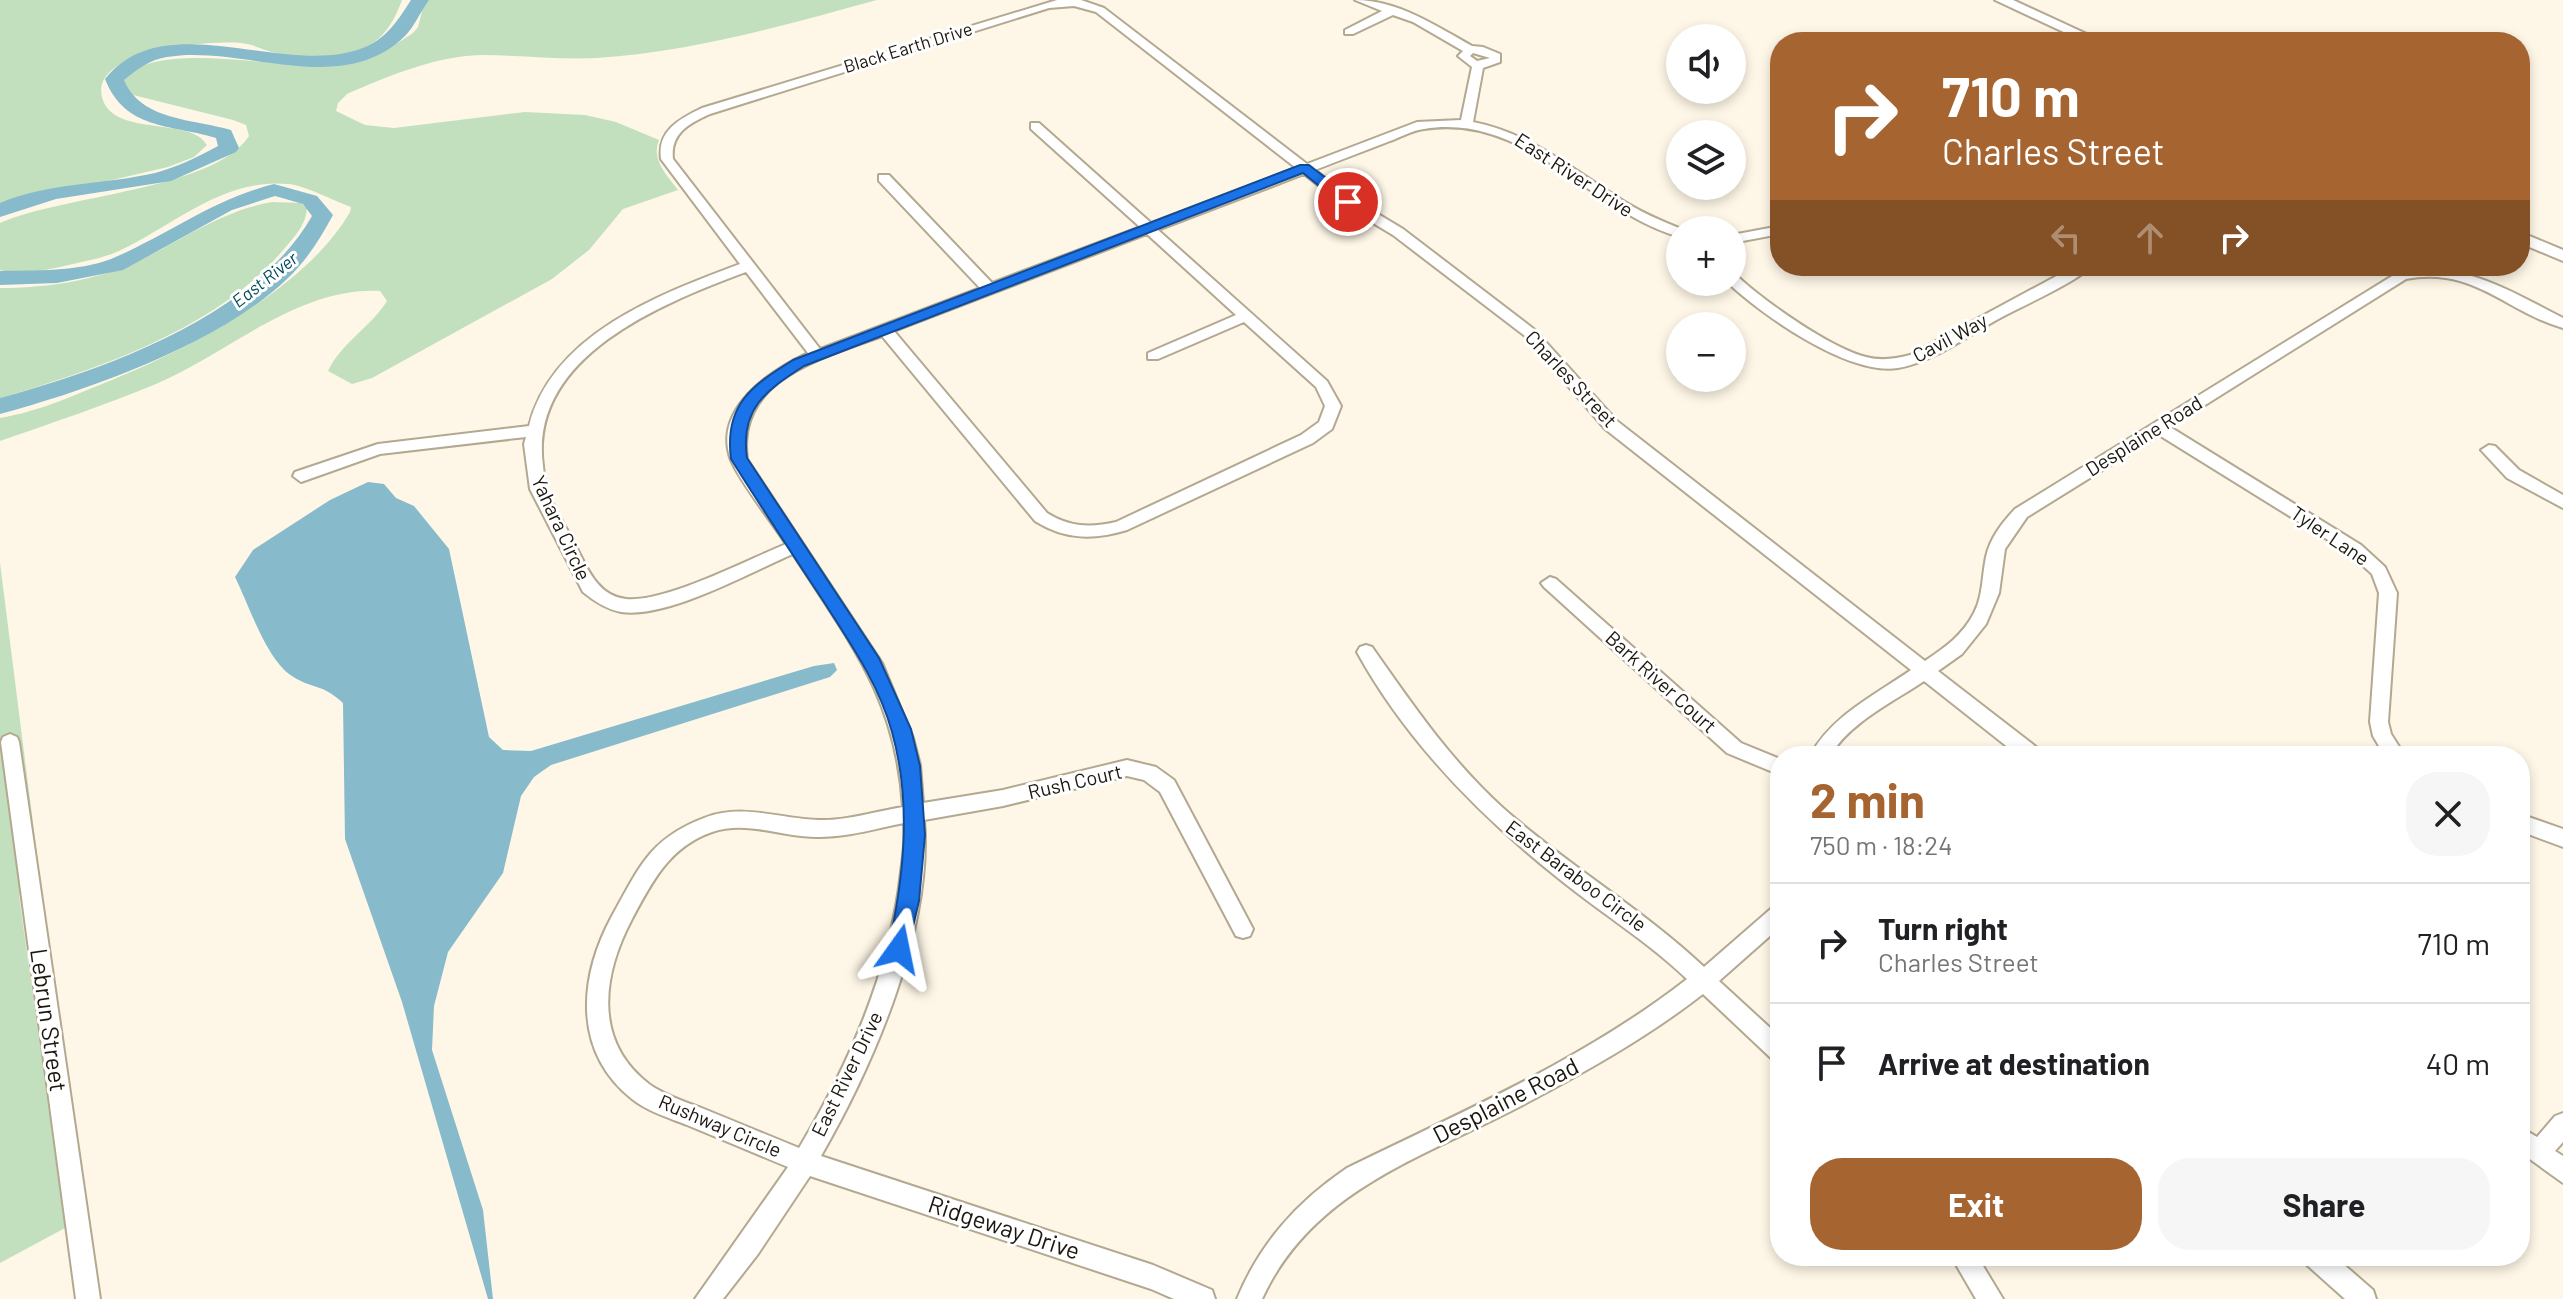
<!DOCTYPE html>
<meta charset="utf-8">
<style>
:root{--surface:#fff;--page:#f6f6f6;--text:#202124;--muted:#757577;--line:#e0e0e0;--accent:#a66430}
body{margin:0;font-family:Barlow,sans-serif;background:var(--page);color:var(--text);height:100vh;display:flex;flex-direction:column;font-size:30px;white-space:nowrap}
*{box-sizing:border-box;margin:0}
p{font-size:26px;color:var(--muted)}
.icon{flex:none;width:44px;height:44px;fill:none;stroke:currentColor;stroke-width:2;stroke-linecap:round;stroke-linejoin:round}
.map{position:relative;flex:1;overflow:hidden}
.details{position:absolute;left:1770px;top:746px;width:760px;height:520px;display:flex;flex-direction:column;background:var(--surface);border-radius:32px;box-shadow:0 4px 12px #0003}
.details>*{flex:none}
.guide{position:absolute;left:1770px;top:32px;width:760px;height:244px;border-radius:32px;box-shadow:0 4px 12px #0003;background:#a66430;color:#fff;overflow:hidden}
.fabs{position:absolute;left:1666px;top:24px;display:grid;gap:16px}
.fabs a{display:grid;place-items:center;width:80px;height:80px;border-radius:50%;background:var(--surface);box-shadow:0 4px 12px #0003;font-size:40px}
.pin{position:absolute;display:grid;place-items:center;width:68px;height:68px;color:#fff;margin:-34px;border:4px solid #fff;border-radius:50%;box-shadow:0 2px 8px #0007}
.me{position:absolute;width:88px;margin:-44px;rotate:12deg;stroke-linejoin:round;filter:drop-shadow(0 0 6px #0008)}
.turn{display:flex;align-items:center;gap:28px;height:168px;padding:0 40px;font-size:36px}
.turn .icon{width:104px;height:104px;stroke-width:2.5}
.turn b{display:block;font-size:56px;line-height:68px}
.lanes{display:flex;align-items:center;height:76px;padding:0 40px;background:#0003;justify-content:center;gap:40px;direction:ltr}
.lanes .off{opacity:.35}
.round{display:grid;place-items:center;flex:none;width:84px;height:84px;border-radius:32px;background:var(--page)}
.headline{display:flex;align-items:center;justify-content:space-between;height:136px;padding:0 40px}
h1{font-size:48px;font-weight:700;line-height:60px;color:var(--accent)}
.button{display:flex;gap:16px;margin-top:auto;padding:16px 40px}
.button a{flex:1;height:92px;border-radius:32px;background:var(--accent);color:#fff;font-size:32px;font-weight:700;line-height:92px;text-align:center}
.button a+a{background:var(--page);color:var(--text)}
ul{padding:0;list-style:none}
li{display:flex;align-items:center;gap:24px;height:120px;padding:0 40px;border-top:2px solid var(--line)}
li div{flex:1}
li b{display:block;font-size:30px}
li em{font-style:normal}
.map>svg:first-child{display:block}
.green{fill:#c2e0bd}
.water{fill:#87bacb}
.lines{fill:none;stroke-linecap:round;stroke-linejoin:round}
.river{fill:#87bacb;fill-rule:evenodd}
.minor-casing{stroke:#b3a890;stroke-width:4}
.tertiary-casing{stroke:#b3a890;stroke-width:4}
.minor{fill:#fff;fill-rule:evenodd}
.tertiary{fill:#fff;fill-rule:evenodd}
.route{fill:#1a73e8;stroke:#114b97;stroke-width:2}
.labels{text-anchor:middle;stroke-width:6;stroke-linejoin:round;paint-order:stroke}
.far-street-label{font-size:18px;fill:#1c170e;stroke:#fff}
.far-water-label{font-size:18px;font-style:italic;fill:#004b5d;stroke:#fff}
.street-label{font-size:20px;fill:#1c170e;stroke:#fff}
.near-street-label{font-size:24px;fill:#1c170e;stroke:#fff}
</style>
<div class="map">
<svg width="2563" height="1299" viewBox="0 0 2563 1299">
<rect width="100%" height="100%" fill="#fef7e7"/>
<path class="green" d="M0,0H402C394,22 383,41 361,49C337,58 302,58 276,53C265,51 253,44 241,43C213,40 90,49 102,97C112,138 191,116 207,145L194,157L168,167L0,206Z
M425,0H877C785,25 693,52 597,58C559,60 520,55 481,55C436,56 388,76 347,94L338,103L336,111L365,125L394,128L525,112L585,115L616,122L659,140C651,160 666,174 678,190L623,209L589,250L552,279L372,378L352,384L328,371C342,342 370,328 387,301L380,291C297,287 229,353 156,384C105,405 52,423 0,441V418C30,413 59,402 87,390C174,356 302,295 350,212L351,207C334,201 304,185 288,184C223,178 174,225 119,251C101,259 80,262 60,267C40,271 20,276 0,270V223C63,195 214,190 249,136L246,125L233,120L129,94L122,88L120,81C157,36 284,72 340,65C367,61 391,48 413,33L418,27Z
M272,202L301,203L307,208C306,225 295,236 284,249C217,329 98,369 0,398V288C46,288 95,281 138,261C182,240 223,210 272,202Z
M0,563L41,886L19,895L65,1228L0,1263Z"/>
<path class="water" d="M368,482L384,484L396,498L414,506L449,549L489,737L503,750L531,751L814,666L834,663L837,670L830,677L551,765L534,777L521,796L503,873L448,952L434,1006L432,1050L483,1210L493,1299H488L402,1002L345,839L343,703C322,683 311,689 292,676C266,659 249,605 235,577L253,550L330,500Z"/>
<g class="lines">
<path class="river" d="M411,0H429C421,11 414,27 405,36C341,99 242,44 167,57C151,59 136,70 124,80C141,121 194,119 231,130L239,148L236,152L171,181L56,199L0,217V203C49,182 103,185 155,173C177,167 198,157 218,146L216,138C170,124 125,130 105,79C165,3 288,80 365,47C387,38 399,19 411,0Z
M274,184L317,196L333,215C320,239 307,260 287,279C219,344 89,390 0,414V398C107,369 255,316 312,216L303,204L275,196L232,210L123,270L57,283L0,285V271C35,270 77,272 111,259C168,235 211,200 274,184Z"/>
<defs>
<path id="minor" d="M1057,0H1081L1104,8L1307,164L1417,122L1461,120L1472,67L1458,56L1463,51L1413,22L1393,15L1353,34H1345V30L1382,11L1355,0C1398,0 1436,26 1472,46L1483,47L1500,54V62L1483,68L1473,122C1529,133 1570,167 1617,197C1638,211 1661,221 1684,230H1680V237C1590,212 1526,112 1424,129C1413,130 1401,137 1390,141C1365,151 1340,160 1315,170L1353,199L1403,229L1535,330L1617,421L1925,661C1944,648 1963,635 1974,613C1983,596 1982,576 1986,557C1990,538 2002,523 2015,509L2397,273C2459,258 2510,291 2563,318V328C2506,312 2474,266 2406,279L2170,427L2361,545L2385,567L2397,593L2388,722L2391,734L2405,756H2385L2373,736L2370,722L2379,593L2372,574L2349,553L2159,435L2027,517L2005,549L1999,593L1986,624L1962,654L1938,671L2040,750L2043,756H2019L1924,681C1893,702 1849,723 1830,756H1810C1831,716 1875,695 1911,670L1605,429L1525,336L1393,235L1343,205L1304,174L1158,230L1327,381L1341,406L1332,429L1313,443L1127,530C1094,540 1065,540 1035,521L882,336C822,358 736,379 747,459L882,663L913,738L920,765L923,803L1003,790L1127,760L1156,767L1174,780L1253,929L1250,936L1243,938L1236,936L1160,792L1144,780L1127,776L1003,806L924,820C933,928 874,1064 821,1156L1153,1265L1212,1290L1215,1299H1174L1151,1289L810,1176L758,1254L723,1299H695L788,1167C754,1153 721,1139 687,1125C669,1118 647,1111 632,1099C572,1051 579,977 612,916C639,868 649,839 704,818C742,803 781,819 819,820C846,821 877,811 903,807C896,697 850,643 793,554C749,573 667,619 621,612C606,609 594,601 583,592L530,489L524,444L526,437L380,454L301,482L293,476L295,472L378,444L529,426C552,334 660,294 740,264L661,159C657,131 679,119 702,108ZM1074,6L1096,12L1296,168L1151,223L1039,123H1031V129L1140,227L992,283L889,175H879V181L980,288L820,349L673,159C670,133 690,123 710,114L1049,8ZM1473,53L1490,58L1477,61L1470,56ZM1147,234L1236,315L1148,353V359H1158L1244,322L1316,387L1325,406L1319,422L1301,435L1116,522C1090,528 1069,527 1047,513L894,331ZM746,272L808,353C770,371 712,409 731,460C740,482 772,522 786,544C747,560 665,603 626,599C595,596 585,562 572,539C564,523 553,507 547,490C544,483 544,474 543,466C528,356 663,303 746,272ZM904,823C906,840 903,856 901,872C890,971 850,1063 799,1148C767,1135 736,1122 704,1109C686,1102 664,1095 649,1084C592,1040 603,974 632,919C652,882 669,847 712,832C748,820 784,838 820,837C848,837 878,828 904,823Z
M1780,226V234L1732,243V235Z
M2075,266H2092C2073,284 2026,304 2002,317C1970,334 1934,362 1898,368C1848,376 1762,315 1727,282H1732V275L1737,276C1764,301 1830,348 1866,357C1881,361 1895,359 1910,355Z
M2489,445L2495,446L2519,470L2563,495V508L2507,478L2481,450Z
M1550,577L1556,579L1741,743L1780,759V775L1727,753L1544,587L1541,583Z
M1366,645L1372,647C1412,704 1451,761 1503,808C1567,865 1641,908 1704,967L1773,907L1780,905V927L1719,981L1780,1037V1063L1772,1059L1703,994C1645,1039 1580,1075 1515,1109C1418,1159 1311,1192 1262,1299H1237C1260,1243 1297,1202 1347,1168C1463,1111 1585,1059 1687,979C1647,941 1601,913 1558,878C1479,815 1406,741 1357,652L1360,647Z
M10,734L17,737L19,742L100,1299H76L1,742L3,737Z
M2520,814L2563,829V847L2520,831Z
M2563,1113V1142L2555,1151L2563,1156V1183L2520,1152V1127L2537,1137L2555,1116Z
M1951,1256H1977L2003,1299H1976Z
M2304,1256H2334L2373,1290L2376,1299H2345L2307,1265Z"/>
<path id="tertiary" d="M1995,0H2013L2104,42H2085Z
M2520,232L2563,250V261L2520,243Z"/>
</defs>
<use href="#minor" class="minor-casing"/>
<use href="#tertiary" class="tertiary-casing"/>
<use href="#minor" class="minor"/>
<use href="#tertiary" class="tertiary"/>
</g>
<path class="route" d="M1300,165H1309L1353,199V205H1343L1303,173L804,366C765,391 740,409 747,458L879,658L911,729L920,766L925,835L919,901L906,956L899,959L891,956L888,949C904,878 912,803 892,732C879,684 850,643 824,602C793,555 761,507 731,459C724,405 751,386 793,360Z"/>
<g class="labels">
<g class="far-street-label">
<text transform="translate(908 48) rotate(-17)" y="6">Black Earth Drive</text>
</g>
<g class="far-water-label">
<text transform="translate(265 280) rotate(-38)" y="6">East River</text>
</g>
<g class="street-label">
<text transform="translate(1574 175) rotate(33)" y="7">East River Drive</text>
<text transform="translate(1950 338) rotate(-28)" y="7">Cavil Way</text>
<text transform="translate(1571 379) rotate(47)" y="7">Charles Street</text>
<text transform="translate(2144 436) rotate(-32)" y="7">Desplaine Road</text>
<text transform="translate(561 528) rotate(65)" y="7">Yahara Circle</text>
<text transform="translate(2330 536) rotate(34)" y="7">Tyler Lane</text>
<text transform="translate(1661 682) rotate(42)" y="7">Bark River Court</text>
<text transform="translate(1075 782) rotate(-13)" y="7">Rush Court</text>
<text transform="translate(1576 876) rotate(37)" y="7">East Baraboo Circle</text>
<text transform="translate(847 1074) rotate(-64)" y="7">East River Drive</text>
<text transform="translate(720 1126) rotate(23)" y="7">Rushway Circle</text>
</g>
<g class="near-street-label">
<text transform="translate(48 1020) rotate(82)" y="8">Lebrun Street</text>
<text transform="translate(1506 1101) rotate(-27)" y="8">Desplaine Road</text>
<text transform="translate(1004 1228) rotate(18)" y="8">Ridgeway Drive</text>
</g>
</g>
</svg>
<div class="fabs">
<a><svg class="icon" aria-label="sound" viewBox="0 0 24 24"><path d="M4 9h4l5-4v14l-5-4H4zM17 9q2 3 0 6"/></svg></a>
<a><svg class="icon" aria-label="layers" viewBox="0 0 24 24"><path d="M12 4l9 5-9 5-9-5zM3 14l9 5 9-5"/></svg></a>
<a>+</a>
<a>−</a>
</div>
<div class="pin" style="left:1348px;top:202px;background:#d93025"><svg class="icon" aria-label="arrive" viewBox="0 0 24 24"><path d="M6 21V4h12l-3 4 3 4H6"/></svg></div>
<svg class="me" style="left:899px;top:949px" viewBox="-20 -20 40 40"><path d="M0-17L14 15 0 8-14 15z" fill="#1a73e8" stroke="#fff" stroke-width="4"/></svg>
<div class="guide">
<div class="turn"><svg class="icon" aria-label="right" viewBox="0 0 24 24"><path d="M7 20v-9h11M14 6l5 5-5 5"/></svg><div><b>710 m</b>Charles Street</div></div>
<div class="lanes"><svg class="icon off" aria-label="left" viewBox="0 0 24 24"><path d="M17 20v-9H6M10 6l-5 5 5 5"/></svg><svg class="icon off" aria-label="ahead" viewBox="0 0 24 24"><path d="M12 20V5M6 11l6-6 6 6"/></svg><svg class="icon" aria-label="right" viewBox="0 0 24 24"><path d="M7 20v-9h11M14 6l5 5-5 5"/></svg></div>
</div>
<section class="details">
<div class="headline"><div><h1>2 min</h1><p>750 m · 18:24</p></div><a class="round"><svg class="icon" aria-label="close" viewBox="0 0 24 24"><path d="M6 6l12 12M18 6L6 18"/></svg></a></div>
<ul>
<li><svg class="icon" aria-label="right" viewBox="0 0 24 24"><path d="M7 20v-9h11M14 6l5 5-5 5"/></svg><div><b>Turn right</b><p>Charles Street</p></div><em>710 m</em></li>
<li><svg class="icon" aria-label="arrive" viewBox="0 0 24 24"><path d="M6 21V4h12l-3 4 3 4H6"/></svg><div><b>Arrive at destination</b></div><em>40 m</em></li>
</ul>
<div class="button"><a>Exit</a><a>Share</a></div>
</section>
</div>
